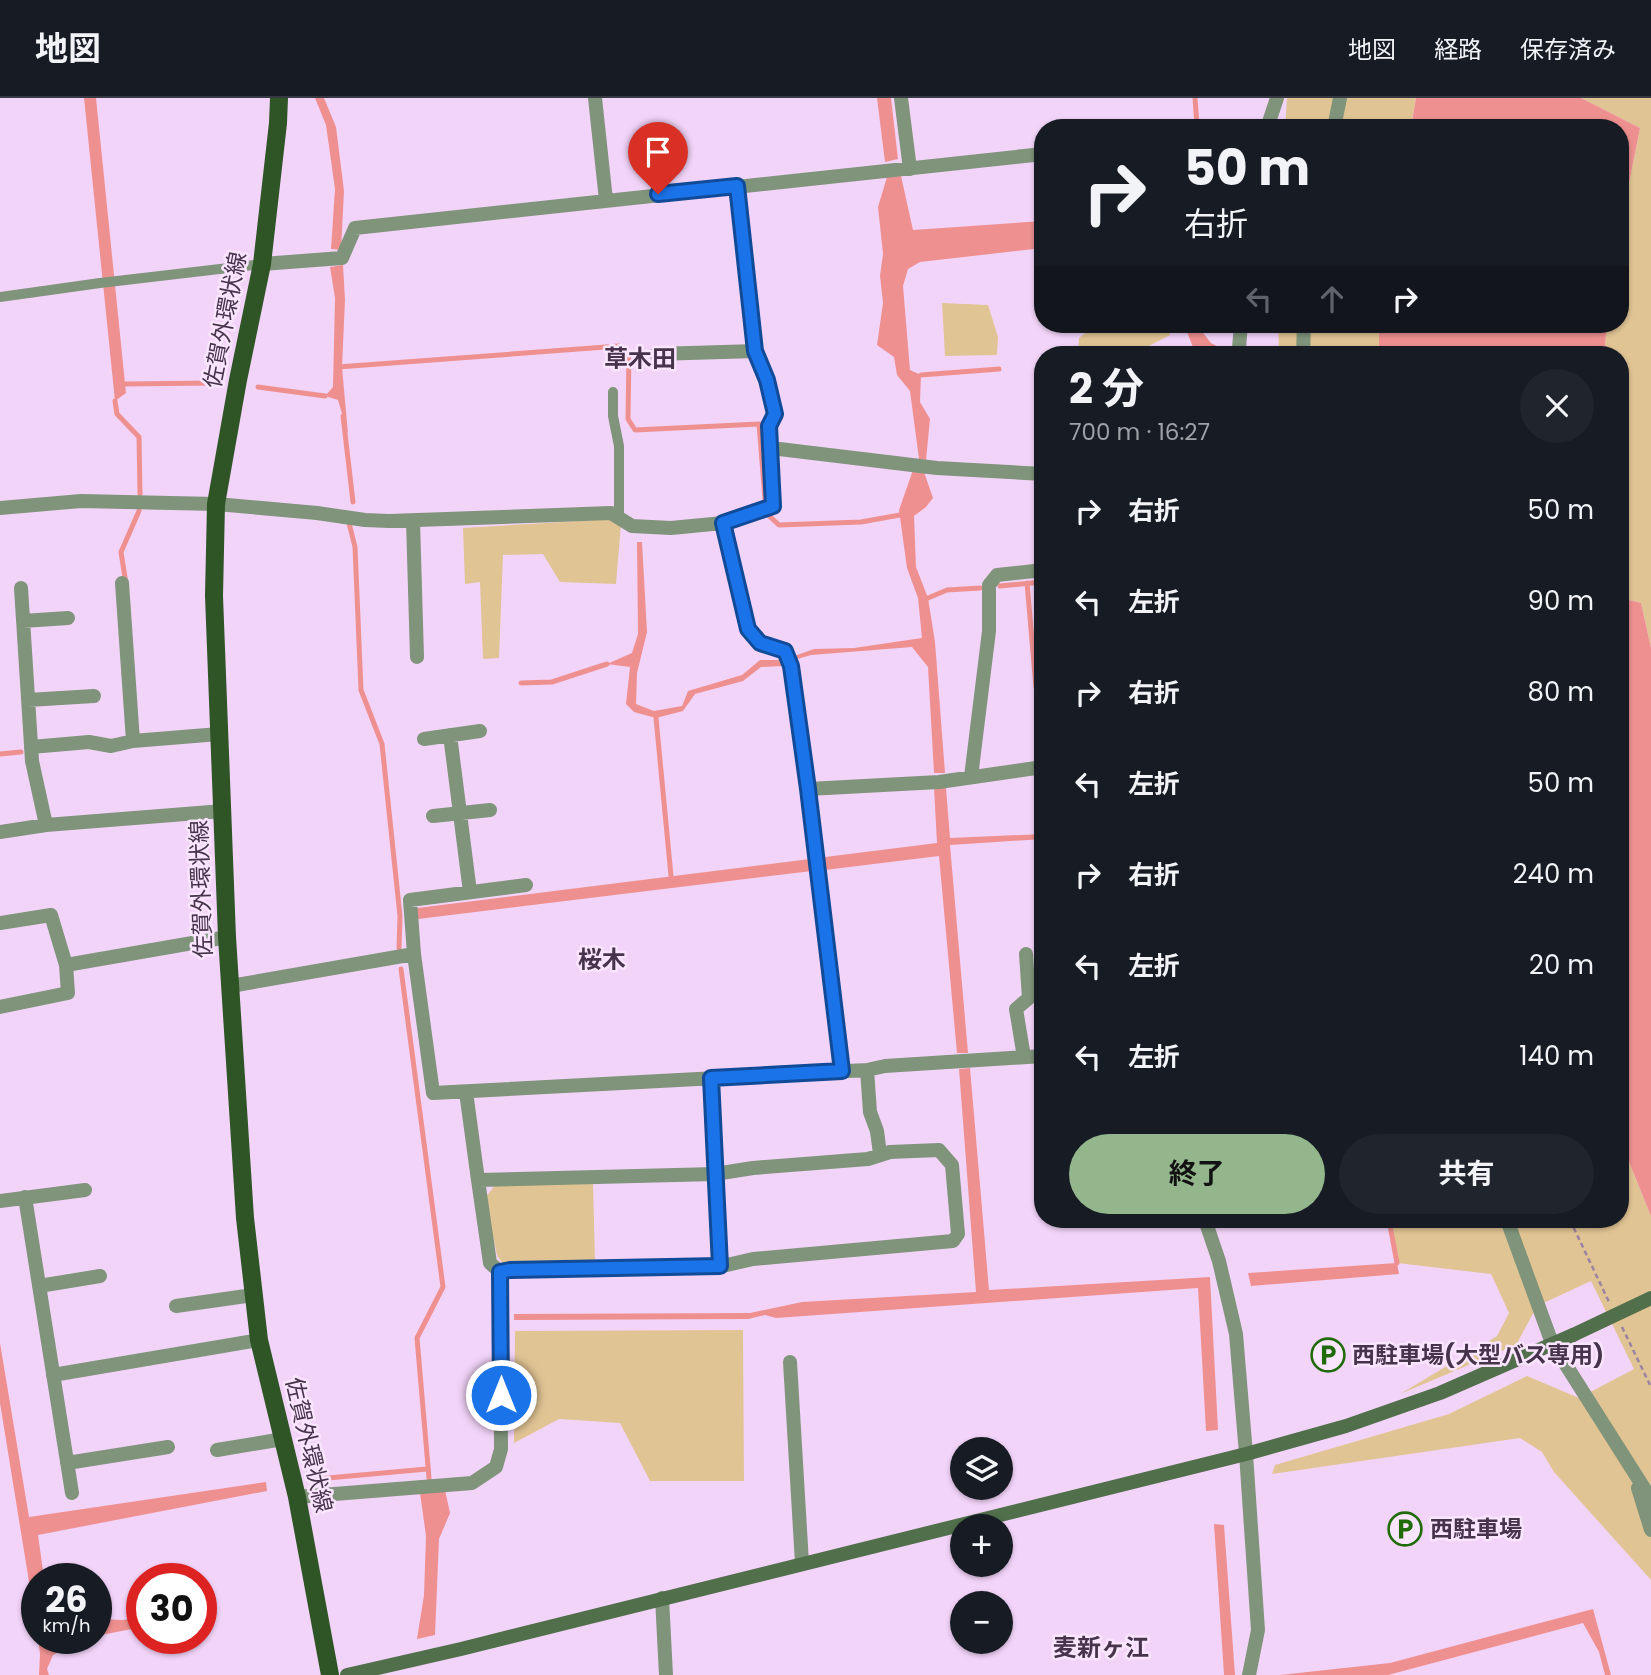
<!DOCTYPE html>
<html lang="ja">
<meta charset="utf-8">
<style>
:root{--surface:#171b24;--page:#20242c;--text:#f1f3f6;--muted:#9ea1a6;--line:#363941;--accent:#93b68c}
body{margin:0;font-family:Poppins,"Noto Sans JP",sans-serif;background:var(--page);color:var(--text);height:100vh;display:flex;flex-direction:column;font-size:26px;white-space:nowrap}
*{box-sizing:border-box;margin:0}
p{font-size:23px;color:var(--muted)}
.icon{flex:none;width:38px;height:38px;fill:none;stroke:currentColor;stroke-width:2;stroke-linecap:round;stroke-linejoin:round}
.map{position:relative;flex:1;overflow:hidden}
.side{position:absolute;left:1034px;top:248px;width:595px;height:882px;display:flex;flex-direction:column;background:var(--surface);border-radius:28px;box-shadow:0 2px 5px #0004}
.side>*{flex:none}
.top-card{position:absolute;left:1034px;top:21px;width:595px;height:214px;border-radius:28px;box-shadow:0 2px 5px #0004;background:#171b24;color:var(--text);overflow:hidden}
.fabs{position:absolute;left:950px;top:1339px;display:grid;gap:14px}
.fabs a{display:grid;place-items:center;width:63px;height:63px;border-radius:50%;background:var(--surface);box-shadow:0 2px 5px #0004;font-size:35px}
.speed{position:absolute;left:21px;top:1465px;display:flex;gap:14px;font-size:35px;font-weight:700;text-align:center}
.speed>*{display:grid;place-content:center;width:91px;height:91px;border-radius:50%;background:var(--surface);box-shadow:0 2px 5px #0004;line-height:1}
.speed small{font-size:18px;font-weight:400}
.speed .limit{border:10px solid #d22;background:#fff;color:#111}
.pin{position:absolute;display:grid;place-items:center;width:60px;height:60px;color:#fff;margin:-72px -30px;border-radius:50% 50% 50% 0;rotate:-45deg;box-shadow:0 0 7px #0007}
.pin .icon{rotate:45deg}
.me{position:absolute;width:77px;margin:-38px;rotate:0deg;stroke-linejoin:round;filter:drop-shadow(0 0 5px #0008)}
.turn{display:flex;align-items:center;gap:24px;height:147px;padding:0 35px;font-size:32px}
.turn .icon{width:91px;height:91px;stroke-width:2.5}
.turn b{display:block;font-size:49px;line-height:60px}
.lanes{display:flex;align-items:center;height:66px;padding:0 35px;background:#0003;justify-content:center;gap:35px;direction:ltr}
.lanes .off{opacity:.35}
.round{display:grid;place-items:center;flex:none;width:74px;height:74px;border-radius:37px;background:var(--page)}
.headline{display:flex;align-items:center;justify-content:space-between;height:119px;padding:0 35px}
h1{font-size:42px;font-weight:700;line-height:52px}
.action{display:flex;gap:14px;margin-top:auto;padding:14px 35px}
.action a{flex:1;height:80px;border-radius:42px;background:var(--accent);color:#111;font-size:28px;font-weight:700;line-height:80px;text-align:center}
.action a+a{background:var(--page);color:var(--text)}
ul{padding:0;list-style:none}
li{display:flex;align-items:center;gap:21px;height:91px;padding:0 35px}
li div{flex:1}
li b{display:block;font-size:26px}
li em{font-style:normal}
header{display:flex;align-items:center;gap:42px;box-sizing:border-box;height:98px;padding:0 35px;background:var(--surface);border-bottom:2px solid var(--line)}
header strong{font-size:33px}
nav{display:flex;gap:38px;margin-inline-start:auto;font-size:24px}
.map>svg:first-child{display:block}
.green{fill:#e1c494}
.water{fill:#ef9090}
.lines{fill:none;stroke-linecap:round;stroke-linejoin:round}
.stream{stroke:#ef9090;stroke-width:5}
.path{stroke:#9d83a2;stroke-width:2.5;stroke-dasharray:5 3.5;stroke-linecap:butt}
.lane{stroke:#7f947a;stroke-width:10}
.street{stroke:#7f947a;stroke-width:14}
.secondary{stroke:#506f4a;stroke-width:14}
.primary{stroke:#2f5527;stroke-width:18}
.secondary-bridge{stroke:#506f4a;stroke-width:14}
.route-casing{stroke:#114b97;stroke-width:18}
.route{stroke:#1a73e8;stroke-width:12}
.labels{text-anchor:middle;stroke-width:5;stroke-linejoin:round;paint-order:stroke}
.street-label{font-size:23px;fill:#48334c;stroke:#fae5fe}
.poi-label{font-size:23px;font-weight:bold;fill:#48334c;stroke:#fae5fe;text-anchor:start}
.neighbourhood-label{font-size:24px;font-weight:bold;fill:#48334c;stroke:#fae5fe}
</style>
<header>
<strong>地図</strong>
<nav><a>地図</a><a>経路</a><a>保存済み</a></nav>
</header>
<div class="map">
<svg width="1651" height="1577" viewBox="0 0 1651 1577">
<rect width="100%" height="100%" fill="#f3d4f9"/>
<path class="green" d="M1287,0H1416L1411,30H1285Z
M1581,0H1651V550L1641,505L1621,500L1620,257H1604L1607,226H1620L1621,125L1640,30Z
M942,205L988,207L998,239L997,257L945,258Z
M1096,226H1169L1170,237L1145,250V257H1078L1079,240Z
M1278,226H1379V257H1279Z
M613,421L621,426L616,486L560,484L543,456L503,457L499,560L483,561L480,484L465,486L463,430Z
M1621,1044L1651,1118V1482L1554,1374L1542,1354L1520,1340L1272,1376L1275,1367L1449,1316L1527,1278L1579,1300L1634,1271L1591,1183L1537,1208L1516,1247L1400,1296L1497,1238L1509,1215L1491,1176L1397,1165L1389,1122H1620Z
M593,1084L595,1165L503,1166L497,1157L485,1100L496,1086Z
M743,1232L744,1383H650L620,1325L559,1321L514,1345L515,1233Z"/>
<path class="water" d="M84,0H96L126,295L115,303Z
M315,0H324L336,29L344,93L341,152L331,151L335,91L326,27Z
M877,0H891L898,61L885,64Z
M1416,0H1581L1640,30L1621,125L1620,30H1411Z
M901,78L913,132L1043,123V150L920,164L908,171L903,188L910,272L921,277L920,304L930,321L926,362L919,361L910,293L897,277L894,259L877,247L883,205L880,178L883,156L878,109L887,79Z
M343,167L345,202L342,269L348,336L338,302L325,298L333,289L335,200L330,169Z
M1184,226H1196L1211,245L1222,251L1215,257H1198L1194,252Z
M1379,226H1607L1604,257H1379Z
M913,372L924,374L933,400L926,409L914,418L916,469L928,500L935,544L945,675H934L928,569L912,549L811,557L797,561L794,558L814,551L854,550L922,540L918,500L907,470L899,412Z
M637,444H642L647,534L637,575L636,606L654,613L682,608L688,593L742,577L760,562H779L782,568L761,569L743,583L695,596L683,613L656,620L634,614L626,606L630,569L607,566L632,555L638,536Z
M1621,500L1641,505L1651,550V1118L1621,1044Z
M934,690H946L950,740L1043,736V741L950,747L968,955H957L939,758L825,772V759L937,745Z
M810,761L812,773L418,821L417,810Z
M970,970L989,1192L1210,1179L1218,1332L1206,1333L1198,1190L776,1220L765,1217L748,1221L514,1222V1216L750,1215L802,1204L976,1194L959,971Z
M1397,1165L1399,1176L1251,1188L1248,1175Z
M0,1245L29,1419L266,1384L267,1393L38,1437L44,1480H37V1533L0,1305Z
M445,1392L450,1415L439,1441L435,1537L417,1541L424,1497L426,1438L420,1395Z
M1214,1426L1224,1427L1235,1577H1224Z
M1593,1511L1611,1577H1605L1599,1554L1583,1525L1388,1577H1280L1390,1565Z
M142,1519V1529L96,1538V1521L123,1522Z
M38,1540H86L53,1557L47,1571L49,1577H39L40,1556Z"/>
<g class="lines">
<path class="stream" d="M1195,0L1197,28
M338,269L619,248L629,256L628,321L635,332L759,326L765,401
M921,277L999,271
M125,286L213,285
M258,289L325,298
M115,303L117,316L139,339L140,396
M343,318L353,404
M767,416L779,427L861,424L900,417
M348,421L355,449L361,592L382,646L400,818L399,850
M1027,485L1036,589
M126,486L121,454L139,413
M1000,488L1043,484
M928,500L947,492L980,490
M521,585L552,584L607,566
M656,620L671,778
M0,656L21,654
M401,871L443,1189L417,1240L429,1380
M1389,1122L1397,1165
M317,1381L427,1371"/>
<path class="path" d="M1570,1122L1609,1204
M1622,1229L1651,1289"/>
<path class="lane" d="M0,199L100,185L262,166
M613,294V318L619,348V420"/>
<path class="street" d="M595,0L606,102
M901,0L910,71
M1267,30L1277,0
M1334,30L1340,0
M262,166L342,160L355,130L1043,56
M656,256L756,253
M1233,257L1239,250L1241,226
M1303,257L1304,226
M771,350L937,370L1043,376
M0,410L81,403L216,406L317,415L365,422L389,423L611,415L632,428L671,430L723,425L773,408L769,328L775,316L767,282L756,253L737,88
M413,423L417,559
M723,425L748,531L760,545L785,553L791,568L808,691L842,973
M122,485L133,643
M21,490L32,663L46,727
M23,523L68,520
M28,602L94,598
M450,637L470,794
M424,641L480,633
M31,649L89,644L111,648L133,643L219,636
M971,679L989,533V487L997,477L1043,472
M808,691L939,684L1043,669
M433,718L490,712
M0,734L46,727L223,713
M0,825L51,817L66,867L68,895L0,909
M414,856L410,802L526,787
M66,867L227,839
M231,888L414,856L433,995L867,972L885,968L1043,958
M1024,959L1016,911L1029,900L1026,856
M867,972L870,1014L877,1033L880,1056
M711,980L720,1168
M478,1082L490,1165L500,1174
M25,1099L72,1395
M0,1103L85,1092
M1205,1122L1219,1163L1236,1236L1246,1356L1258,1532L1249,1577
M1507,1122L1552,1245L1651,1401
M39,1188L100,1178
M176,1208L253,1197
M790,1264L802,1465
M53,1277L259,1242
M217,1352L283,1341
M67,1365L168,1349
M1638,1390L1651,1432
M297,1399L472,1385L496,1369L501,1351L500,1174L510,1172L727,1167L753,1161L953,1143L958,1136L952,1067L939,1052L890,1054L868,1061L753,1070L715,1076L478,1082L466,994
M662,1500L666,1577"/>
<path class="secondary" d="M347,1577L461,1551L1246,1356L1346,1328L1440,1295L1573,1237"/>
<path class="primary" d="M279,0L278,25L262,166L238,282L216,406L214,498L227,839L245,1120L259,1242L297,1399L330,1577"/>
<path class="secondary-bridge" d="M1573,1237L1651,1200"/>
</g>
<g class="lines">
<defs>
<path id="route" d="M501,1297L500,1174L510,1172L720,1168L711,980L842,973L808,691L791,568L785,553L760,545L748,531L723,425L773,408L769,328L775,316L767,282L755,253L737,88L658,96"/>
</defs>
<use href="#route" class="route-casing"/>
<use href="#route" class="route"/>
</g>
<defs>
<symbol id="parking-ring" viewBox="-11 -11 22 22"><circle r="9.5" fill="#fae5fe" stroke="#206b0a" stroke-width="1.5"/><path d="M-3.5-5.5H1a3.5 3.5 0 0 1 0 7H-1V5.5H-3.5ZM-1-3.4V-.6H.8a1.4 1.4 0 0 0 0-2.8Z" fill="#206b0a"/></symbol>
</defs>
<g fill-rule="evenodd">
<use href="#parking-ring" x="1309" y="1238" width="38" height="38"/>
<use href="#parking-ring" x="1386" y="1412" width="38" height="38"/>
</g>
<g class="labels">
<g class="street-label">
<text transform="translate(225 222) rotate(-79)" y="8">佐賀外環状線</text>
<text transform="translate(201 791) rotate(-92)" y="8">佐賀外環状線</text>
<text transform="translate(309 1347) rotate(77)" y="8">佐賀外環状線</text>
</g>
<g class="poi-label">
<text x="1352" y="1265">西駐車場(大型バス専用)</text>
<text x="1430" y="1439">西駐車場</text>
</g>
<g class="neighbourhood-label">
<text x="640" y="269">草木田</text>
<text x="602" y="870">桜木</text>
<text x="1101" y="1558">麦新ヶ江</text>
</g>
</g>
</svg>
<div class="fabs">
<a><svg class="icon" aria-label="layers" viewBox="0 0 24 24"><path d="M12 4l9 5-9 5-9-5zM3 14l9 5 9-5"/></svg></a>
<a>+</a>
<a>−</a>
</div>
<div class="speed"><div>26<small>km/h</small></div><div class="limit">30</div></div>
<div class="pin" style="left:658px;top:96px;background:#d93025"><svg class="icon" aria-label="arrive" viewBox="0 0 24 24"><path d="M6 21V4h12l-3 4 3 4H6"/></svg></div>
<svg class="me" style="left:501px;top:1297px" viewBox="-20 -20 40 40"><circle r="17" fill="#1a73e8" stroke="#fff" stroke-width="3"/><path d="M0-11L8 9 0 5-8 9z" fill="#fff"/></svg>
<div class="top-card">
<div class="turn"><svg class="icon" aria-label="right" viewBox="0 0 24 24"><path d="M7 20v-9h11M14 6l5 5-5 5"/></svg><div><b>50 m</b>右折</div></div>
<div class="lanes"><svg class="icon off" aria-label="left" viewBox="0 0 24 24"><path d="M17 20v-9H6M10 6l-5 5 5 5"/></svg><svg class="icon off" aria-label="ahead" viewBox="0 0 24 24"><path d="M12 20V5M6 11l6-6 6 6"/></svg><svg class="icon" aria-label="right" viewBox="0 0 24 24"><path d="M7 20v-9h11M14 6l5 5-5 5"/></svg></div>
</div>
<section class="side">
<div class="headline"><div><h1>2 分</h1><p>700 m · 16:27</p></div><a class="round"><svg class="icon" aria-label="close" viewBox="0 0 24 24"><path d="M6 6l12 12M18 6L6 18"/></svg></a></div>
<ul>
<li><svg class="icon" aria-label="right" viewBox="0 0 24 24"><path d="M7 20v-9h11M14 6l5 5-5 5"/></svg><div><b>右折</b></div><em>50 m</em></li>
<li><svg class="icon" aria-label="left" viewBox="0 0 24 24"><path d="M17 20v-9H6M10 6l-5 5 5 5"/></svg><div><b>左折</b></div><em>90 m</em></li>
<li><svg class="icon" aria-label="right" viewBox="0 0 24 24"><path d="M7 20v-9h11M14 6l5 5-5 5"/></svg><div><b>右折</b></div><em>80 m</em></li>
<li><svg class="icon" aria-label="left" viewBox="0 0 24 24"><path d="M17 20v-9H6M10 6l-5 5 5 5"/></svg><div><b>左折</b></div><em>50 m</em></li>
<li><svg class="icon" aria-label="right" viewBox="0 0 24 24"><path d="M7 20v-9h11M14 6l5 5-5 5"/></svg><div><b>右折</b></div><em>240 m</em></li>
<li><svg class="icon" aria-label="left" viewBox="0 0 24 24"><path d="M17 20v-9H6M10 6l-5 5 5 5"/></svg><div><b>左折</b></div><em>20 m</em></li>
<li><svg class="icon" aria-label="left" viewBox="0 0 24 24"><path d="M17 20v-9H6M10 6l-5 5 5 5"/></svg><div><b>左折</b></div><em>140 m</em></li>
</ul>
<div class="action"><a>終了</a><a>共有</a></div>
</section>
</div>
